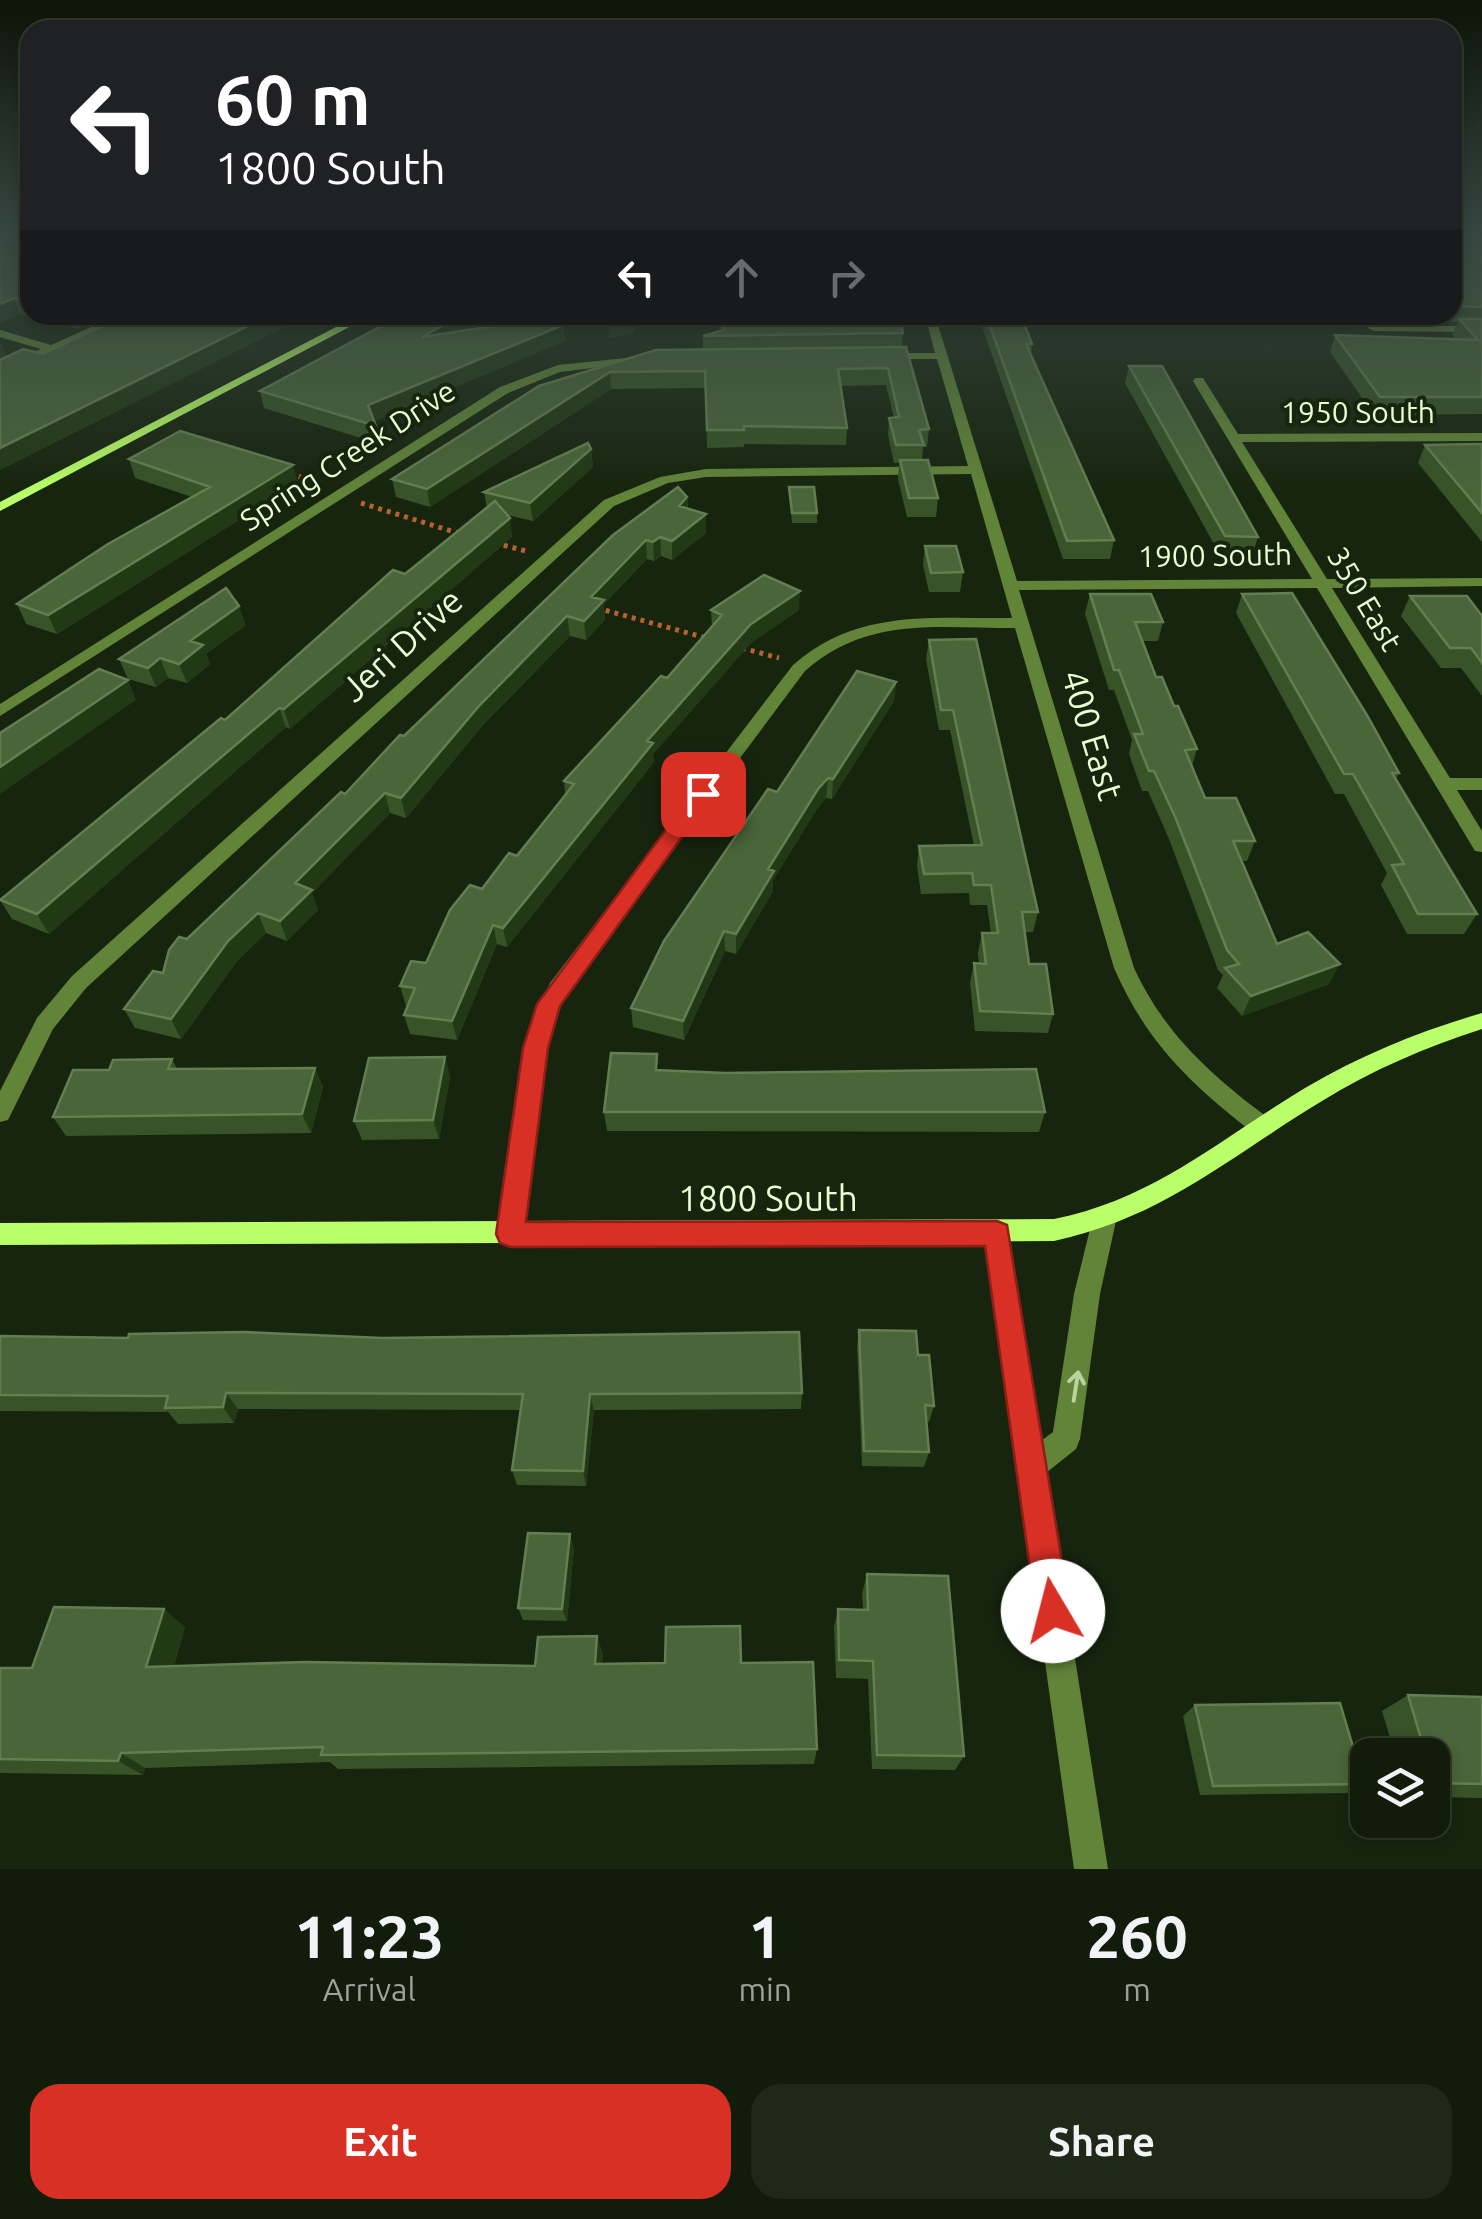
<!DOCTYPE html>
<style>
:root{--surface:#111c0a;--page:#1e2918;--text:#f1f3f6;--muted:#9ca19c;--line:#303a2b;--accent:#d93025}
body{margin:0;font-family:Ubuntu,sans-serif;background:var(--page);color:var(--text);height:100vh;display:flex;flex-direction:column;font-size:38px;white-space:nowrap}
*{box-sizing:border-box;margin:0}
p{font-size:32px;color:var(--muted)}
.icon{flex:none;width:55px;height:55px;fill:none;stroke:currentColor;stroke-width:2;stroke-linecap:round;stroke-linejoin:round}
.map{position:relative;height:1869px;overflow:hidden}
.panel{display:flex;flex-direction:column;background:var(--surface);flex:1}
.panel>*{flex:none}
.hud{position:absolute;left:20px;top:20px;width:1442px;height:305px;border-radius:30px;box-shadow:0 5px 15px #0003,0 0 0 2px var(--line);background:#202124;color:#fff;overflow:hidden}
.controls{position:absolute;left:1350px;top:1738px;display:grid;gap:20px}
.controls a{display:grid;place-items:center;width:100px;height:100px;border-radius:20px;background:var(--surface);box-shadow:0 5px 15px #0003,0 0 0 2px var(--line);font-size:50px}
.pin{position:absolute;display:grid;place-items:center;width:85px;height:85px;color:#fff;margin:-42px;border-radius:20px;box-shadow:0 5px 15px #0006}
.me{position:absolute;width:110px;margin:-55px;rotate:352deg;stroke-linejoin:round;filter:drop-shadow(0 0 8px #0008)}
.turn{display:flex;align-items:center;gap:35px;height:210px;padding:0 30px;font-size:45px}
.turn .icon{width:130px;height:130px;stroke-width:2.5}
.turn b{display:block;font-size:70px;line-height:85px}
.lanes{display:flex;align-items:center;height:95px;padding:0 30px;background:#0003;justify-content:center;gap:50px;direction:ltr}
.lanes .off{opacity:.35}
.eta{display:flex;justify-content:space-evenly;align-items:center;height:170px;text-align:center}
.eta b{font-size:60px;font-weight:700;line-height:70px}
.cta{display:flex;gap:20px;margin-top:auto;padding:20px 30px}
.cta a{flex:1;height:115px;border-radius:30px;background:var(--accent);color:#fff;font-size:40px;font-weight:700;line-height:115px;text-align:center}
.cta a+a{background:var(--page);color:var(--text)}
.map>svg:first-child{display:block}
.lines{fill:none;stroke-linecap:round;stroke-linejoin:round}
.path{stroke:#b8612d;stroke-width:5;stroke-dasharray:4 5;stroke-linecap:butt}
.street{fill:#618439;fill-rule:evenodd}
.secondary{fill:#baff69;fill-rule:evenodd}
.wall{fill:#375327}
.shaded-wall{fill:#223915}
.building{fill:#4a6539;stroke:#637e51;stroke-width:2.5}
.oneway{stroke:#b8d49c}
.route{fill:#d93025;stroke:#8d1f18;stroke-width:2.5}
.labels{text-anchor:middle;stroke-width:8;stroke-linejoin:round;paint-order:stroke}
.far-street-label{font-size:30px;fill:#e7ffd2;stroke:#17250e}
.street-label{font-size:35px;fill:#e7ffd2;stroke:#17250e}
</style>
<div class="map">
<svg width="1482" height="1869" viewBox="0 0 1482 1869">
<rect width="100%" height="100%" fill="#17250e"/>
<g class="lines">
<path class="path" d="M290,474L321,483
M361,503L464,535
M495,543L526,551
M597,608L710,639
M742,648L779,658"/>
<path class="street" d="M118,315H132L0,376V368L41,349L0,337V330L51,345Z
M925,315H935L1017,581L1312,579L1193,381L1195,378H1203L1238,434L1482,433V441L1242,442L1327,579L1482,578V586L1332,588L1450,778H1482V790H1457L1482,831V852L1475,851L1317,588L1019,590L1134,968C1165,1035 1213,1077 1271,1120L1274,1127L1271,1134L1263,1137L1255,1134C1190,1084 1147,1043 1114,968L1015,628C937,628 867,616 805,671L569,987C534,1065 532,1150 522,1234L519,1242L510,1245L501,1242L498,1234C509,1148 513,1063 550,983L793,665C858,608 932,619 1012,618L971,474L706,477L668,483L614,506L86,988L53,1029L8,1120L0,1122V1091L37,1018L72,976L604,500L660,477L706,469L968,466L937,359H884L878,356L884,353H935Z
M1370,326H1482V332L1374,331L1368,328Z
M655,355L661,358L659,360L560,372L508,393L0,716V704L500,387L558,365Z
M1104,1210L1113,1213L1116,1221L1100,1294L1080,1439L1076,1449L1046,1473L1108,1869H1074L985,1234L988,1226L997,1223L1006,1226L1009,1234L1041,1441L1053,1432L1074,1294L1092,1221L1095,1213Z"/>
<path class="secondary" d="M359,315H372L0,511V502Z
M1482,1013V1029C1426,1047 1372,1070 1322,1101C1229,1157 1165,1217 1054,1241L0,1245V1223L1054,1219C1154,1199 1220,1139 1305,1088C1361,1055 1420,1031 1482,1013Z"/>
</g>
<path class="wall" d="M0,232H30V315H308L0,470L1,343L6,357L43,354L97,329L94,321L78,329L20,314L0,323Z
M1452,232H1482V414L1374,415L1330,352L1335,335L1456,339L1452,335L1458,322H1441L1435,315H1452Z
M402,315H491L464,331L563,325L565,341L374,421L380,444L264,408L260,391Z
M716,315H899L903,333L902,347L929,429L927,447H923L922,460L938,498L936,517H907L898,479L899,463H894L888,435L889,418H894L886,385L841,386L847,428L846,445L744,444V447L707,448L706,388L611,389L430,507L396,497L392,479L539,386L703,350V336L720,331Z
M978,315H1021L1032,344L1031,354L1114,540L1110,559H1063Z
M1129,366L1258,537L1252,556L1220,555L1125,383Z
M1482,444V542L1418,463L1425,445Z
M591,449L593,467L533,521L507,515L512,537L290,729L286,727L49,934L12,919L0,900L487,508L484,492Z
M129,459L298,483L57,634L26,624L17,604L192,497L135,478Z
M789,487L817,513V523H792Z
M687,497L688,508L706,533L672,560L661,556L654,561L647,559L604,604L605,620L586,640L570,636L483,725L406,818L390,813L312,893L318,910L287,941L266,933L237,961L181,1039L135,1028L124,1009L163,973L187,939L345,794L404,736Z
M925,546L963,572L960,592H929L923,565Z
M1090,594L1163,622L1158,641H1142L1156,677L1197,749L1192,766L1205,798L1255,841L1247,861H1242L1277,944L1329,984L1242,1016L1217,988L1223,975L1218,970L1169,839L1148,791H1142L1129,754L1132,740L1114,690H1109L1085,614Z
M1242,594L1399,773L1396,779L1477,914L1464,934H1407L1381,885L1387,873L1344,794H1335L1236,613Z
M1410,596L1482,616V696L1461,668H1441L1401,616Z
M711,610H799L751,643L653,754L654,762L507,947L497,944L457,1040L410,1034L404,1015L408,1006H406L400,986L426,963L565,795L564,781L667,678L712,627Z
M246,625L206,654L210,664L187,683L168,678L156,687L128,679L119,659Z
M929,640L1038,912L1033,932H1025L1029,964L1053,1014L1048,1033L975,1031L970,983L974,963H979L978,953L982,933H991L987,905H970L969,893L921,894L917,866L919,846H974L950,730H939L926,659Z
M896,682L894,701L832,799L826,798L817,809L773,880V891L736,954L725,951L684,1040L633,1027L631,1008L777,792Z
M445,1057L450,1077L439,1139L362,1140L354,1121Z
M172,1059L177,1069L315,1068L323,1087L311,1133L66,1136L53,1117L109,1070Z
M658,1070L1045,1112L1039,1132L607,1131L604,1112Z
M859,1330L918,1355L934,1406L929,1422L926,1421L929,1452L924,1467L862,1466L857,1347Z
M0,1336L128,1338L802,1393L801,1409L594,1410L586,1486L517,1485L512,1470L520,1410L238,1409L234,1423L178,1424L168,1412L0,1411Z
M574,1548L567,1621L523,1620L518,1608Z
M867,1574L964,1756L955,1770L872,1769L868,1679L836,1678L834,1627L838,1609H863L862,1594Z
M185,1627L174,1666H535L603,1654L602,1664L741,1663L817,1749L814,1764L338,1769L330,1762L145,1768L143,1775L0,1773V1668H32Z
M1408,1695L1482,1697V1798L1432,1797V1755H1395L1382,1711Z
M1195,1705L1364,1784L1347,1793L1200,1795L1183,1716Z"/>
<path class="shaded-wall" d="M14,298L20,314L0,323V304Z
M72,315H109L93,318L94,321L78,329Z
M270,315H308L0,470V448Z
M461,315H491L425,354L422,337Z
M634,316L635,333L609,338L608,321Z
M563,325L565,341L372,422L368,405Z
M1,343L8,360L0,366V344Z
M610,372L611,389L430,507L427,489Z
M591,449L593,467L533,521L530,503Z
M293,465L298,483L57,634L48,615Z
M687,497L688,516L679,506Z
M706,514V533L672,560V541Z
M510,518L512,537L290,729L284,709Z
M660,537L661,556L654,561L653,542Z
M646,540L647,559L604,604L605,620L586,640L584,621L591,597Z
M800,591L799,610L751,643L653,754L654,762L507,947L503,928L647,741L751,624Z
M239,606L246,625L206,654L210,664L187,683L179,664L190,641Z
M567,616L570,636L483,725L406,818L401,798L479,706Z
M160,658L168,678L156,687L148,668Z
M128,680L136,700L0,794V767Z
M896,682L894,701L832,799L833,779Z
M279,708L286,727L49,934L37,914Z
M828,778L826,798L817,809L773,880V891L736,954V934L768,869L818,789Z
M385,793L390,813L312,893L318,910L287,941L280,921L295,883Z
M258,913L266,933L237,961L181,1039L171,1019L228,941Z
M493,925L497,944L457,1040L452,1021Z
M724,931L725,951L684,1040L683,1021Z
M1340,964L1329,984L1242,1016L1251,996Z
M445,1057L450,1077L439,1139L433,1120Z
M315,1068L323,1087L311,1133L302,1114Z
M226,1393L238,1409L234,1423L223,1407Z
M590,1394L594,1410L586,1486L583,1471Z
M570,1534L574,1548L567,1621L562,1609Z
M164,1609L185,1627L169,1684L146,1667Z
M597,1636L603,1654L601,1681L595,1664Z
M121,1753L145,1768L143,1775L118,1761Z"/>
<path class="building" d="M0,232H30V302L14,298L0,304Z
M1452,232H1456L1455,237L1482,238V307L1452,306Z
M99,315H270L0,448V360L23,349L43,354L111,322L93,318Z
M402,315H461L422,337L560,316L563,325L368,405L376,426L260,391Z
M606,315H634V316L608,321Z
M720,315H899L903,333L703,336L724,330Z
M986,315H1021L1032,344H1026L1114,540L1067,541Z
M1459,319H1482V397H1380L1335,335L1478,340Z
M906,347L929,429L919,430L924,445H896L889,418L899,417L888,368L838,369L847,428L744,426V430H707L705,371L610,372L427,489L392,479L539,386L656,350Z
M1129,366H1162L1258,537L1225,536Z
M180,431L293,465L48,615L17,604L108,544L210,487L129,459Z
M588,443L591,449L530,503L484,492Z
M1482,444V513L1425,445Z
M900,460H928L938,498H909Z
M678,487L687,497L679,506L706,514L672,541L660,537L653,542L646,540L591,597L604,600L584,621L567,616L479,706L401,798L385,793L295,883L312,890L280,921L258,913L228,941L171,1019L124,1009L153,971L163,973L169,950L179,937L187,939L341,792L345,794L400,735L404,736L613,535Z
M789,487H814L817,513H792Z
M495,501L510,518L284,709L279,708L37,914L0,900L221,718L225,720L393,570L405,574Z
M925,546H956L963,572L931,573Z
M764,575L800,591L751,624L647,741L653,743L503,928L493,925L452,1021L404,1015L415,988L400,986L411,961L426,963L450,910L470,885L482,889L509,853L517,856L574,784L564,781L661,676L667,678L722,615L711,610Z
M226,588L239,606L190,641L203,645L179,664L160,658L148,668L119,659Z
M1292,593L1368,717L1399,773H1392L1477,914H1418L1392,865L1404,864L1353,774H1344L1242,594Z
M1090,594H1151L1163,622H1135L1156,677H1162L1174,706H1178L1197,749L1185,750L1205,798H1236L1255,841H1233L1277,944L1308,932L1340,964L1251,996L1225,968L1239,964L1227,950L1176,819L1154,771H1149L1134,734H1143L1119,670H1114Z
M1410,596H1467L1482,616V663L1471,648H1450Z
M976,639L1038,912H1022L1029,964H1046L1053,1014L980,1011L974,963L986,964L982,933H998L991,885H974L972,873L924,874L919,846L982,845L953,710H941L929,640Z
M99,669L128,680L0,767V733Z
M857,671L896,682L833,779L828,778L818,789L768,869L774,871L736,934L724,931L683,1021L631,1008L664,941L768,789L777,792Z
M611,1053L657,1054L656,1070L725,1073L1036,1069L1045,1112H604Z
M445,1057L433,1120L354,1121L369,1058Z
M172,1059L168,1069L315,1068L302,1114L53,1117L73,1070H109L113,1060Z
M859,1330L916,1331L918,1355H929L934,1406L925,1405L929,1452L864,1451Z
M243,1332L383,1338L799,1332L802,1393L590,1394L583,1471L512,1470L523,1394L226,1393L223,1407L165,1408L168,1396L0,1395V1336L128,1338L129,1334Z
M528,1533L570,1534L562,1609L518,1608Z
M867,1574L948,1576L964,1756L877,1755L873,1661L839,1660L838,1609L868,1610Z
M54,1607L164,1609L146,1667L306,1662L535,1666L538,1637L597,1636L595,1664L665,1663L666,1627L740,1626L741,1663L813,1662L817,1749L321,1755L323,1747L121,1753L118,1761L0,1759V1668H32Z
M1408,1695L1482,1697V1784L1434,1783L1432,1755H1426Z
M1340,1703L1364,1784L1213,1786L1195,1705Z"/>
<defs><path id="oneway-shaft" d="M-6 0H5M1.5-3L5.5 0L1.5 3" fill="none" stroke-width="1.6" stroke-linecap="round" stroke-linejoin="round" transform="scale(2.5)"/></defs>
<use class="oneway" href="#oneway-shaft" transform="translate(1076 1386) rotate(-81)"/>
<linearGradient id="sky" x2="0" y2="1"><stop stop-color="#0d1408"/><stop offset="0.47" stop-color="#364641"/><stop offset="1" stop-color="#364641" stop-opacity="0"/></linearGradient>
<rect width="1482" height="493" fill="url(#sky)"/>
<path class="route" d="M703,787L710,789V798L560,1006L548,1048L526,1222L997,1221L1007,1225L1070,1611L1065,1623L1053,1628L1041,1623L1036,1611L985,1246L510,1247L500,1243L496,1234L523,1048L537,1004L696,789Z"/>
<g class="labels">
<g class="far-street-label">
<text x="1358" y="423">1950 South</text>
<text transform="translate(348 456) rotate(-33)" y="10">Spring Creek Drive</text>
<text transform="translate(1215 556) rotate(-1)" y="10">1900 South</text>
<text transform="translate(1364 599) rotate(59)" y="10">350 East</text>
</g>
<g class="street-label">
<text transform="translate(402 645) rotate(-42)" y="12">Jeri Drive</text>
<text transform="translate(1092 735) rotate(73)" y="12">400 East</text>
<text x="768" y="1211">1800 South</text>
</g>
</g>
</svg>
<div class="controls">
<a><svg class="icon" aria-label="layers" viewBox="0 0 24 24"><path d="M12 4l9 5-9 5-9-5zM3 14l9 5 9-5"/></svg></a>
</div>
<div class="pin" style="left:703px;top:794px;background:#d93025"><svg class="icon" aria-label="arrive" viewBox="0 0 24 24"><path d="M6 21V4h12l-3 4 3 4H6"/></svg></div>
<svg class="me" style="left:1053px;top:1611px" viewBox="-20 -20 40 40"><circle r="19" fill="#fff"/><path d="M0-13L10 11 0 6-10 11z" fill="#d93025"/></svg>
<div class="hud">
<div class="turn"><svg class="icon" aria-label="left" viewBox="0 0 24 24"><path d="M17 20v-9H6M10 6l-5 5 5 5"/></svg><div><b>60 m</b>1800 South</div></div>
<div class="lanes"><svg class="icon" aria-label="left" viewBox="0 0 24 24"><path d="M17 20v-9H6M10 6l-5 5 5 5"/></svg><svg class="icon off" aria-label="ahead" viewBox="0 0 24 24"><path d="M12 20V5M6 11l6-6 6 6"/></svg><svg class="icon off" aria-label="right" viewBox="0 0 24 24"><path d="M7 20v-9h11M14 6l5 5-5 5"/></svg></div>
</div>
</div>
<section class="panel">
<div class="eta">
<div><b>11:23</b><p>Arrival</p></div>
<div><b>1</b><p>min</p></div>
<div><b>260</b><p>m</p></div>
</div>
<div class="cta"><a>Exit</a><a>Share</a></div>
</section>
